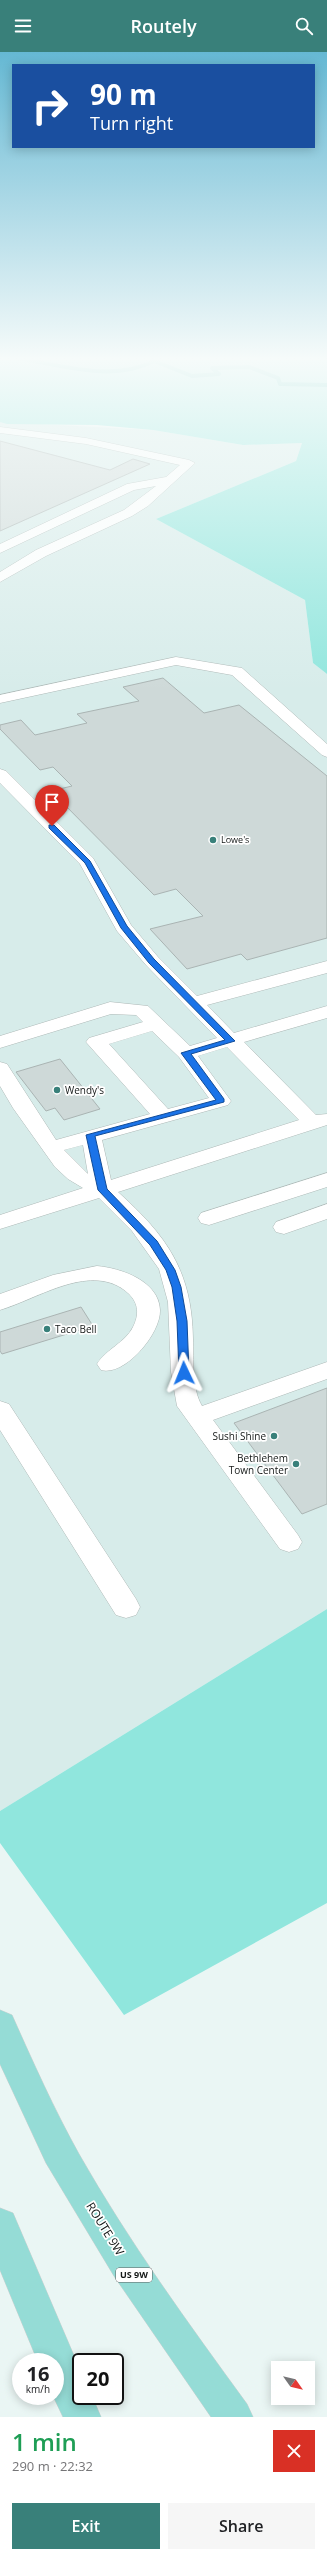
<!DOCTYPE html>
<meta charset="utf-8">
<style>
:root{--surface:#fff;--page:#f6f6f6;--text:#202124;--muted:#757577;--accent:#39807a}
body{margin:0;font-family:"Open Sans",sans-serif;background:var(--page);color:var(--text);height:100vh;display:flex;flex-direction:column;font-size:15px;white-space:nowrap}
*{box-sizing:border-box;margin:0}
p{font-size:13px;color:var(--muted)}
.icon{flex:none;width:22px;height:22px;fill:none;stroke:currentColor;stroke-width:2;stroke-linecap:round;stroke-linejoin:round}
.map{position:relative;height:2365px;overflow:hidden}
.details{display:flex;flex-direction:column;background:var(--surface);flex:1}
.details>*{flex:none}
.top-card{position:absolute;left:12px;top:12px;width:303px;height:84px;border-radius:0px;box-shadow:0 2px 10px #0003;background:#1a4fa0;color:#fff;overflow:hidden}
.needle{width:26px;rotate:124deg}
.fabs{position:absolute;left:271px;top:2309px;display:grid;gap:8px}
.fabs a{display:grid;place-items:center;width:44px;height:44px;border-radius:0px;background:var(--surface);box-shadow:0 2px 10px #0003;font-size:20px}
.speed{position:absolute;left:12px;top:2301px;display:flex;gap:8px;font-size:20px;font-weight:700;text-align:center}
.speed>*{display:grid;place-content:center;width:52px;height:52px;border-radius:50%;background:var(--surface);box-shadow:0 2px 10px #0003;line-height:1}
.speed small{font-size:10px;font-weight:400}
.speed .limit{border:2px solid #111;border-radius:6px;background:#fff;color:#111}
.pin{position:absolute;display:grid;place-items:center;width:34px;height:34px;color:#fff;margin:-41px -17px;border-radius:50% 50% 50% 0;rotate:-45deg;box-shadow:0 0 4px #0007}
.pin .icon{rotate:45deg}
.me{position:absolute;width:44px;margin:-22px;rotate:358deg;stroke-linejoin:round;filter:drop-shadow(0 0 3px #0008)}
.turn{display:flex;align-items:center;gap:14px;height:84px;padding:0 12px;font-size:18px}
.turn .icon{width:52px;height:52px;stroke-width:2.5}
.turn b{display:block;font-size:28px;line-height:34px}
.round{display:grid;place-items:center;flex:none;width:42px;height:42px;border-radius:0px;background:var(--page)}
.summary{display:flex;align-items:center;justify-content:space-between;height:68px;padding:0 12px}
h1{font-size:24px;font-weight:600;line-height:30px;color:#1e9e55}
.action{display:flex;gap:8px;margin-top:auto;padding:8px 12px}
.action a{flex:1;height:46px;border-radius:0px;background:var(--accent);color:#fff;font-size:16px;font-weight:600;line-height:46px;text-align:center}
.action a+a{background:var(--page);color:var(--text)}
header{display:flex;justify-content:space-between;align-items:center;height:52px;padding:0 12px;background:var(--accent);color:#fff;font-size:18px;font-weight:600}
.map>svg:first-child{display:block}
.built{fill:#d7ecea}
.green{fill:#90e6dd}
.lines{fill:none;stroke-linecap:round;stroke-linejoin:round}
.stream{stroke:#40beb4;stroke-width:4}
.building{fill:#ced9d8;stroke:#aab4b3}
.minor-casing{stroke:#aeb9b7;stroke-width:1}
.major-casing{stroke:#d0d1d1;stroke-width:1}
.minor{fill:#fff;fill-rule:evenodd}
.major{fill:#95dcd6;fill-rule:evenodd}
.route{fill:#1a73e8;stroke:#114b97}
.poi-dot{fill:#39807a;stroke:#fff;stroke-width:1.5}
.labels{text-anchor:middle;stroke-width:3.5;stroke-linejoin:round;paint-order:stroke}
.far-poi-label{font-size:9px;fill:#141817;stroke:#fff;text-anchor:start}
.shield{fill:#fff;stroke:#5a5d5d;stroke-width:1}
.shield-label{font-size:9px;font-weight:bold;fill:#141817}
.poi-label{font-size:10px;fill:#141817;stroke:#fff;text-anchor:start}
.near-street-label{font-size:12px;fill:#141817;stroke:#fff}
</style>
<header><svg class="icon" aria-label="menu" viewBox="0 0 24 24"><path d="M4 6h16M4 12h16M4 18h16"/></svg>Routely<svg class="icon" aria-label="search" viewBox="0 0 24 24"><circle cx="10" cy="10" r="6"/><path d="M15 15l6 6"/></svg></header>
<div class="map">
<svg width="327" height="2365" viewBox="0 0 327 2365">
<rect width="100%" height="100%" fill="#eaf6f4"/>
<path class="built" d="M0,370L153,378L243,393L302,391L296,409L156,467L305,548L313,611L327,622V1557L0,1759Z"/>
<path class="green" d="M0,307H327V622L313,611L305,548L156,467L296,409L302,391L243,393L153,378L97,373L7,372L0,370Z
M327,1557V1851L124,1963L0,1791V1759Z"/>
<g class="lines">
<path class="stream" d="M22,307C66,314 113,330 154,309L192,324L219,322L212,316L249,315L278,326L280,332L327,333"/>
</g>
<path class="building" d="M0,389L110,418L133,407L150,412L0,479Z
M163,626L204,661L239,653L327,724V886L247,908L241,902L187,917L150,877L203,864L176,837L154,843L51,739L72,734L53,715L40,718L0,677V673L21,668L35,683L87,671L77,662L139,649L123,635Z
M60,1007L100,1057L64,1068L55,1056L46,1059L16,1020Z
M81,1255L93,1274L2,1302L0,1299V1280Z
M327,1336V1452L302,1462L234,1371Z"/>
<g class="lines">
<defs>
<path id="minor" d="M0,375L86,386L189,408L195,411L148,454L132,464L46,504L0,530V520L36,498L124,458L156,434L134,438L0,501V492L127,432L166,425L180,413L86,392L0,381Z
M176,605L242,616L327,692V705L322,703L232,623L176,613L0,651V643Z
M0,717L6,719L93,806L131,873L158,905L197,944L327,909V921L207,953L234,981L327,954V966L244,990L316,1063L327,1062V1073L118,1140C167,1184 192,1219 193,1287C194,1307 191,1335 202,1354L327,1310V1327L213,1368L298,1483L302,1490L298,1497L289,1500L280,1497L177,1354L171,1320L168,1250L159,1217L132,1179L99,1146L0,1177V1163L83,1136L68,1127L55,1115L13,1056L0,1034V1010L7,1012L56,1088L150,1062L86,990L89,986L143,970L136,963L111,962L0,996V984L110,950L148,954L190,994L217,986L146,913L117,879L80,812L0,731ZM152,979L179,1005L209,1046L168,1057L109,992ZM227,995L299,1068L111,1128L102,1088L228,1053L231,1049L198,1004ZM83,1093L88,1122L64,1098Z
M327,1121V1135L209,1173L201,1171L198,1166L201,1161Z
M327,1152V1167L284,1182L276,1180L273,1175L276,1170Z
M97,1214C121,1216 159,1229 160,1258C161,1282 124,1325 101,1318L97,1312C106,1297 125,1291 133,1275C139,1263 139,1252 129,1242C93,1208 38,1247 0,1258V1242L53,1223Z
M0,1349L9,1352L136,1547L140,1555L136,1563L126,1566L116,1563L0,1378Z"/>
<path id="major" d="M0,1958L12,1963C33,2010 54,2057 79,2102C129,2190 188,2271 247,2352L253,2365H211L114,2224L46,2111L0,2012Z
M0,2156L13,2161L81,2320V2344H92L101,2365H63L53,2344L55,2310H38L0,2218Z"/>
</defs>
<use href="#minor" class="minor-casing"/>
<use href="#major" class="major-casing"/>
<use href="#minor" class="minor"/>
<use href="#major" class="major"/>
</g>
<linearGradient id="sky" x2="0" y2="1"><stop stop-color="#65b8d3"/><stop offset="0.48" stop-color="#f6fbfa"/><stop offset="1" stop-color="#f6fbfa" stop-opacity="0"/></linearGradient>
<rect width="327" height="639" fill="url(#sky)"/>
<path class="route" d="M49,773H54L90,809L127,874L154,907L235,989L191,1002L224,1047V1050L95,1084L107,1137L157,1189L175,1218L181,1235L187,1269L189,1321L184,1324L179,1321L177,1269L172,1235L166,1218L150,1193L98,1138L86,1083L216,1048L181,1001L225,988L149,911L121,876L85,811L49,776Z"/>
<g class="poi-dot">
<circle cx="213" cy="788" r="4"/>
<circle cx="57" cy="1038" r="4"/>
<circle cx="47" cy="1277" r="4"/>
<circle cx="274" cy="1384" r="4"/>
<circle cx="296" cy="1412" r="4"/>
</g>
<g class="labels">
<g class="far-poi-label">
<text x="221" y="791">Lowe's</text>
</g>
<rect class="shield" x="116" y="2216" width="36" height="14" rx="3"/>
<g class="shield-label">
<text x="134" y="2226">US 9W</text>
</g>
<g class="poi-label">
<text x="65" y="1042">Wendy's</text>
<text x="55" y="1281">Taco Bell</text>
<text x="266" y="1388" text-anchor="end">Sushi Shine</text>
<text x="288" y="1410" text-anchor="end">Bethlehem<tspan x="288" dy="12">Town Center</tspan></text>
</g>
<g class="near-street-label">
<text transform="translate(105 2177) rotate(58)" y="4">ROUTE 9W</text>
</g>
</g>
</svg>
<div class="fabs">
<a><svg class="needle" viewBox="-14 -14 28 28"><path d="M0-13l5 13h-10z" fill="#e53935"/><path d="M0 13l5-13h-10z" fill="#757577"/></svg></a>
</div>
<div class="speed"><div>16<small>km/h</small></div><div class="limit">20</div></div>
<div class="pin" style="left:52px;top:774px;background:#d93025"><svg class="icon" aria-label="arrive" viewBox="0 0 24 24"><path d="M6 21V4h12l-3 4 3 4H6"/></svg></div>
<svg class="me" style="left:184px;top:1321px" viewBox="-20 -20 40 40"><path d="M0-17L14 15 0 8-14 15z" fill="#1a73e8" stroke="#fff" stroke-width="4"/></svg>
<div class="top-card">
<div class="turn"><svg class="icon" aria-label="right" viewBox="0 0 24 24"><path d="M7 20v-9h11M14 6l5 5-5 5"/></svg><div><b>90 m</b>Turn right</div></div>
</div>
</div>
<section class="details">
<div class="summary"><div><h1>1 min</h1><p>290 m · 22:32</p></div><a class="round" style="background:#d93025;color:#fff"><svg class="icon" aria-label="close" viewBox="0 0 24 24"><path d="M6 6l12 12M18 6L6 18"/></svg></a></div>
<div class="action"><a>Exit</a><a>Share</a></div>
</section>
